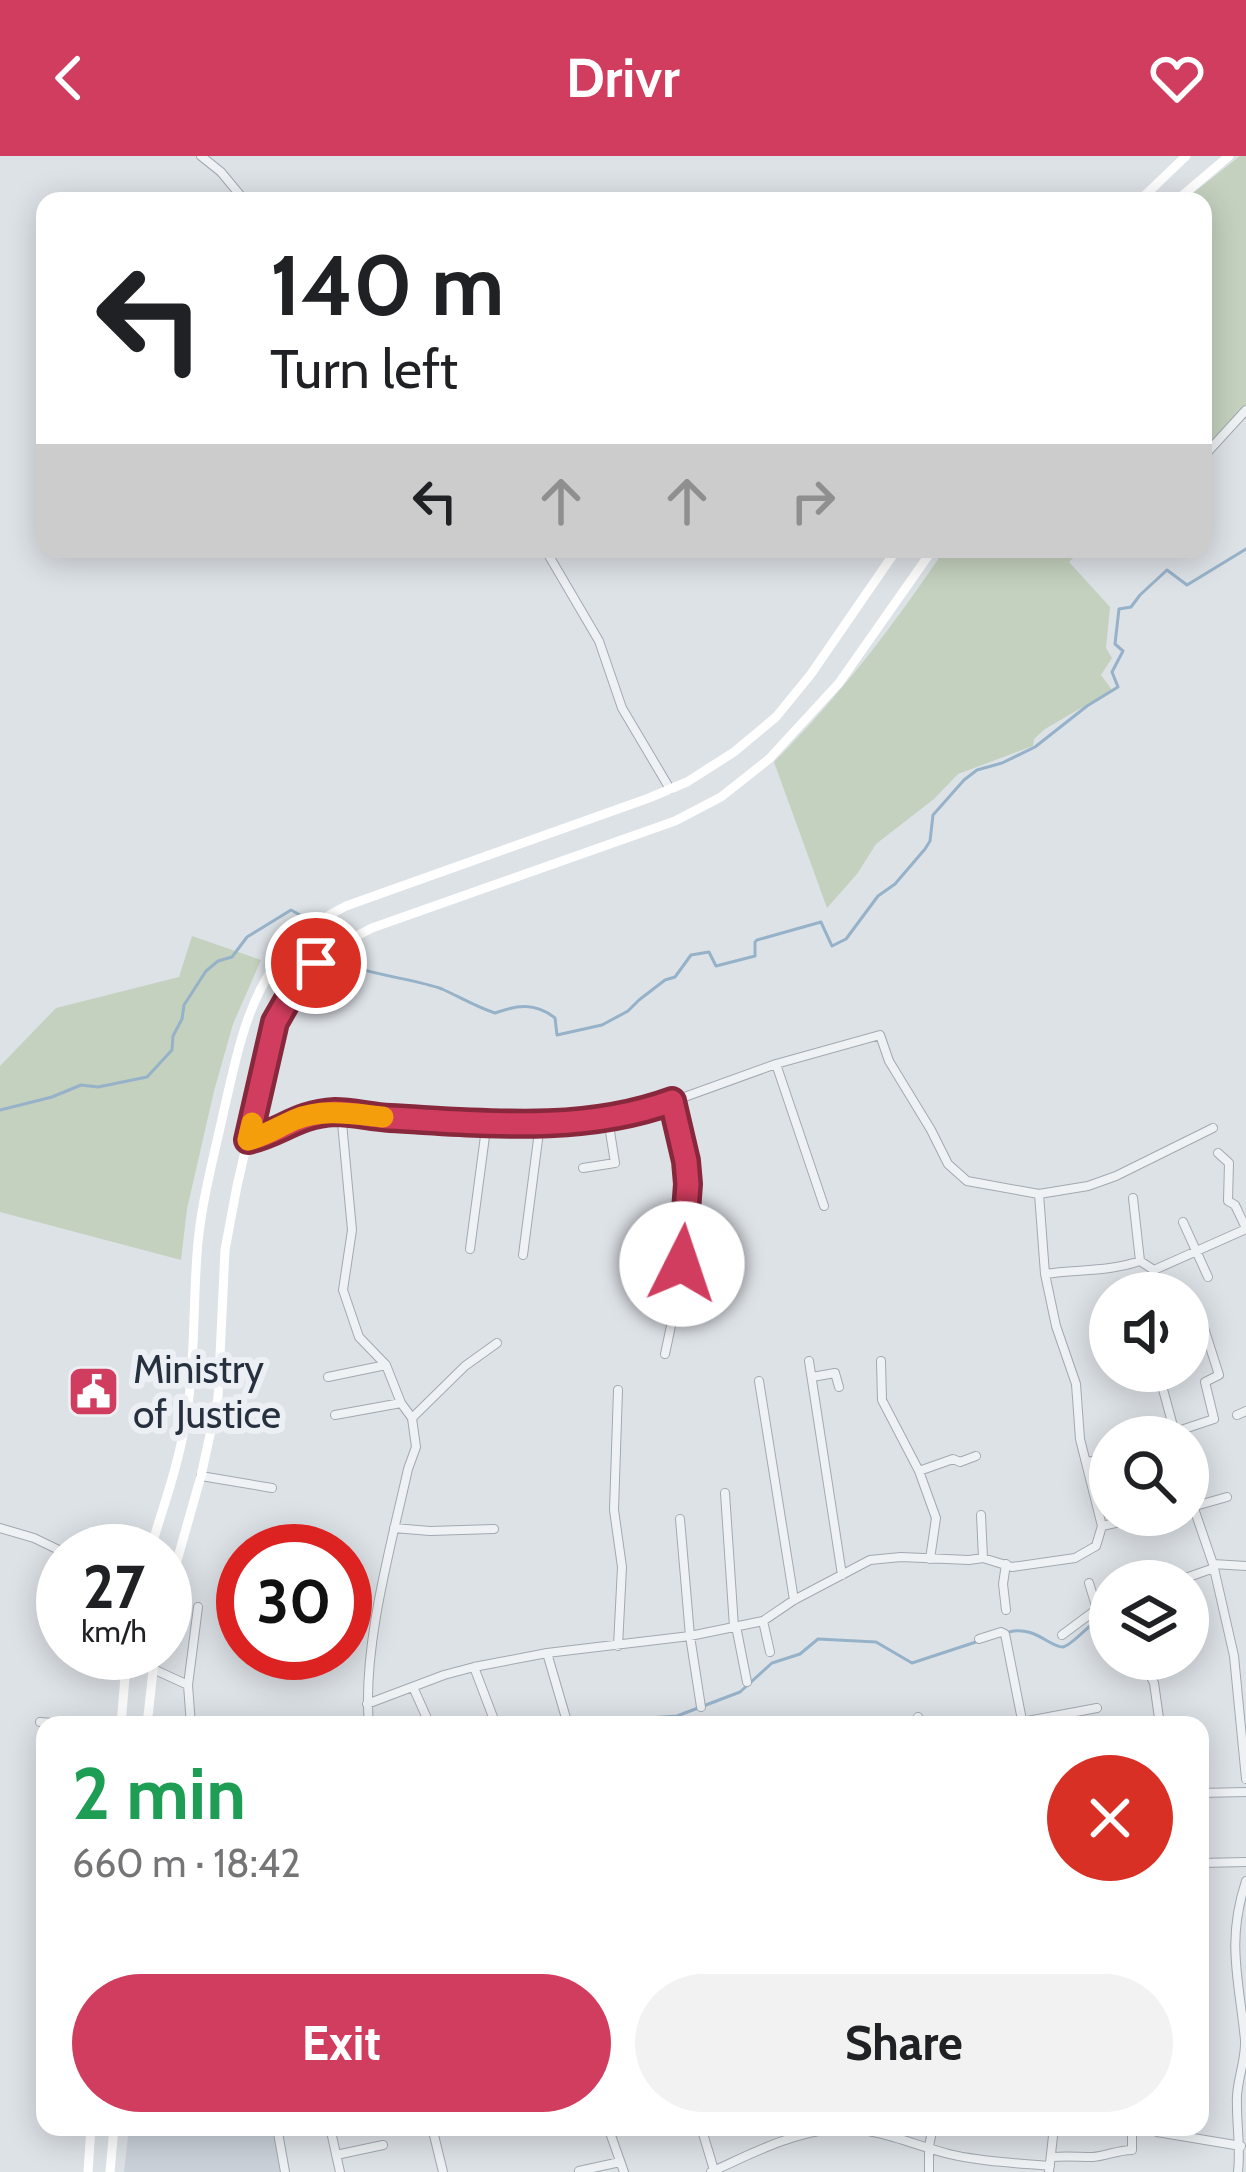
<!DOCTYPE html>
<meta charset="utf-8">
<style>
:root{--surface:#fff;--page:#f2f2f2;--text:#202124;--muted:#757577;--accent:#d13d5e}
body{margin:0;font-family:Cabin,sans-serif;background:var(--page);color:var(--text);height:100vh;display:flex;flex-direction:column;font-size:45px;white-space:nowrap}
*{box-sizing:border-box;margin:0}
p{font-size:39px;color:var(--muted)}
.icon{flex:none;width:66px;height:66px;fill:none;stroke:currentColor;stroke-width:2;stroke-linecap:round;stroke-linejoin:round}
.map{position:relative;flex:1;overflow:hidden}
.drawer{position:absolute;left:36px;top:1560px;width:1173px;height:420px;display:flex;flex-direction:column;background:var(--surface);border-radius:24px;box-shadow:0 6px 30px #0003}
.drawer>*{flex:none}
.top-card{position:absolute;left:36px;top:36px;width:1176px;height:366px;border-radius:24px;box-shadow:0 6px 30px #0003;background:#fff;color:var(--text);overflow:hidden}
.controls{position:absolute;left:1089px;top:1116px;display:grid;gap:24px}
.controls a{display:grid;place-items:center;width:120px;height:120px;border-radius:50%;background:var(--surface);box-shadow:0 6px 30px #0003;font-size:60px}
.speed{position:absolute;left:36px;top:1368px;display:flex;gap:24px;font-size:60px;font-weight:700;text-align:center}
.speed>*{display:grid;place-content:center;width:156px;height:156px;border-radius:50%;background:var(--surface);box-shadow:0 6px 30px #0003;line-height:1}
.speed small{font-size:30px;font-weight:400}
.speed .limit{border:18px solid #d22;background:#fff;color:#111}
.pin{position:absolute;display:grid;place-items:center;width:102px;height:102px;color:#fff;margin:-51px;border:6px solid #fff;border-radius:50%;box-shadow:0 3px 12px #0007}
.me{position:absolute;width:132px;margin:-66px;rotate:4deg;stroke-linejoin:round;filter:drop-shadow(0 0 9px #0008)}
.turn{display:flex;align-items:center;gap:42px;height:252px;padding:0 36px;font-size:54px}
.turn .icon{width:156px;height:156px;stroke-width:2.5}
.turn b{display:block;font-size:84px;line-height:102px}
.lanes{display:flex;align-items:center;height:114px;padding:0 36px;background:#0003;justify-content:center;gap:60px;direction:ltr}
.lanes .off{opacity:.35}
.round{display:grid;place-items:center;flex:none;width:126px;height:126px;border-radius:63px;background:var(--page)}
.summary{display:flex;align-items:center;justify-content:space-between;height:204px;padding:0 36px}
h1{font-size:72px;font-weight:800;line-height:90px;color:#1e9e55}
.button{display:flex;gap:24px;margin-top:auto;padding:24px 36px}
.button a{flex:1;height:138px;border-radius:72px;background:var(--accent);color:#fff;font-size:48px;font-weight:800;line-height:138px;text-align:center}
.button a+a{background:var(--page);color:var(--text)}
header{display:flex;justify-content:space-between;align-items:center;height:156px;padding:0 36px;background:var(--accent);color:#fff;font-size:54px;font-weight:800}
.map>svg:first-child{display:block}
.built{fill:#cbd1d9}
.green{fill:#c4d1be}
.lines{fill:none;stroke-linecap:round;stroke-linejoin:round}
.stream{stroke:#96b2c9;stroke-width:3}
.street-casing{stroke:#a2a9b1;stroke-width:10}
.street{stroke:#eff2f5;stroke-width:8}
.secondary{stroke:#fff;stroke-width:9}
.route-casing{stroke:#88283d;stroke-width:30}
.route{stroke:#d13d5e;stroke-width:21}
.slow{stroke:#f59e0b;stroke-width:21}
.labels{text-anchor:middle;stroke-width:12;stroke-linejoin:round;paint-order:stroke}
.poi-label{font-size:39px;fill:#26303e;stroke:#ecf0f5;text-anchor:start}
</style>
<header><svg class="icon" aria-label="back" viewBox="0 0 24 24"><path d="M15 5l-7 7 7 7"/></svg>Drivr<svg class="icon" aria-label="heart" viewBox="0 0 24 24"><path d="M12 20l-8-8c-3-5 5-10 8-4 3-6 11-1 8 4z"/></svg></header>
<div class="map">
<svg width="1246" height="2016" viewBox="0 0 1246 2016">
<rect width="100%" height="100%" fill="#dde2e7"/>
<path class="built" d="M129,1971H277L285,2016H124Z"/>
<path class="green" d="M1240,0H1246V254L1203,301V45H1183Z
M945,393H1082L1069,406L1110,451L1106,492L1112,502L1101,519L1112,534L1045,573L1034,583L1033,590L958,618L934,643L876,688L857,718L827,752L774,606C839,541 894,469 945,393Z
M192,780L261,804L233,868L214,935L187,1053L181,1104L0,1056V910L56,852L179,821Z"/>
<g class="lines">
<path class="stream" d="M333,800C356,818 413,822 442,833C460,841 476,851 495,857C517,849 535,846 555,862L557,879L602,869L628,855L639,844L665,824L675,821L691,799L709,796L716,810L755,800V786L757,784L821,766L832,790L846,783L878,740L895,728L925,693L930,685L933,659L964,624L977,614L1002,607L1035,591L1087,550L1118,531L1112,516L1123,495L1115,488L1119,453L1131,451L1140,439L1167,414L1187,429L1246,393
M0,954L52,941L81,929L98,931L147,921L172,894L173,880L182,863L184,849L206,815L218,805L232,801L247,781L291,754L300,759
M1009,1476C1034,1469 1051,1492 1063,1491C1073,1489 1089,1467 1102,1462
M627,1569L647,1562L677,1560L740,1536L772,1507L800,1498L818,1483L876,1486L912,1507L976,1486"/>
<defs>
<path id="street" d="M201,0L221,16L245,45
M1203,301L1246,254
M545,393L599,485L622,552L670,633
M776,908L824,1050
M341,956L352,1074L343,1134L359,1181L386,1209L401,1247L412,1262L416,1291L408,1313C391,1390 362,1491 369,1569
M248,984L298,963L341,956L386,962L540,968L608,963L643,956L776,908L880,879L889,905L931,974L948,1008L967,1025L1039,1038L1088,1030L1116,1020L1213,972
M1218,997L1229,1007L1228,1045L1235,1049L1246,1072
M583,1012L615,1007L608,963
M1133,1042L1140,1105
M1183,1066L1208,1121
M470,1093L487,965
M523,1099L540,968
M1045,1118C1078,1113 1108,1116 1140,1105L1154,1114L1246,1073
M665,1198C678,1137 693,1073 686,1010C684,988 677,966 672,945
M809,1205L842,1419
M881,1205L882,1244L919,1315L936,1362L930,1403
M1158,1215L1176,1281
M328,1221L386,1209
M812,1221L835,1217L839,1231
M759,1225L794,1444
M618,1234L614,1354L622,1411L618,1490
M335,1259L401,1247
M1237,1259L1246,1255
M412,1262L465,1210L497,1187
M1175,1276L1214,1263L1205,1226L1219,1219L1204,1172
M1088,1306L1110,1301
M919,1315L953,1303L960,1306L976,1300
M201,1320L272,1332
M1188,1335L1213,1408L1234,1500L1246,1623
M725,1337L734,1471
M1188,1352L1227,1341
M981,1359L983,1402
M680,1363L690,1480L701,1551
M1102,1370L1152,1359
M0,1372L34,1382L63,1396
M394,1372L430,1375L494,1373
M1213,1408L1246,1410
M1177,1425L1214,1412
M1089,1427L1097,1453
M1006,1454L1003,1428L1006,1408
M763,1465L770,1496
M736,1470L747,1526
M1062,1479L1093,1456L1110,1449
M979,1483L1001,1476L1005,1478L1023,1569
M135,1497L153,1513L188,1529L191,1569
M547,1497L568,1569
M1142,1503L1154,1527L1160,1569
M474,1511L496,1569
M188,1529L198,1451
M413,1531L430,1569
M367,1548L444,1519L474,1511L547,1497L690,1480L763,1465L794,1444L870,1404L901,1401L969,1404L983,1402L1012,1411L1075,1402L1096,1390L1102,1370L1080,1283L1076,1228L1056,1170L1045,1118L1039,1038
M918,1561L920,1569
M40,1566L76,1569
M1022,1566L1097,1552
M1200,1637L1246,1636
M1200,1707L1246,1706
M277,1971L285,2016
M330,1971L340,2016
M432,1971L443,2016
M608,1971L624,2016
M701,1971L714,2014
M988,1975V1971
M1157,1976L1241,1990
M336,1999L383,1989
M1052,2001C1066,2000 1079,2001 1093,2001C1106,2000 1118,1994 1132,1994V1971
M579,2015L620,2006
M711,2016C749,1999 790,1977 833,1973C875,1970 910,1988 949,1998C982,2006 1017,2007 1050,2010
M929,2016V1990L933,1971
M1049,2016L1054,1971
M1238,2016C1241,1990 1236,1966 1237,1940C1238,1921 1246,1903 1245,1884C1239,1823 1226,1786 1246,1725"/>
</defs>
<use href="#street" class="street-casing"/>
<use href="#street" class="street"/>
<path class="secondary" d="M1139,45L1186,0
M1176,45L1229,0
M150,1395C163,1351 179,1308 186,1262C195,1208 193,1152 197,1098C200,1052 212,1008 222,963C243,872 254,796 346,750L649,642L687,626L734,596L776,561L811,518L897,393
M165,1447L201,1320L218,1242L225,1094L237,1030L275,866L294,833L316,807L341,788L372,772L675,665L721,641L769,603L839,527L933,393
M121,1569L127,1497
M147,1569L155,1497
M88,2016L91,1971
M110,2016L114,1971"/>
</g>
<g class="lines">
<defs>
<path id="route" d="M316,807L294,833L275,866L248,984C281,977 296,958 335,956C353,956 371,961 390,962C484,967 582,978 672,945L686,1005L688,1028L682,1108"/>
</defs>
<use href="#route" class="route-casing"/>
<use href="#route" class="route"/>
<path class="slow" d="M252,967L248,984C265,980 278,971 294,964C322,952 353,958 383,961"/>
</g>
<defs>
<symbol id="civic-square" viewBox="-11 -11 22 22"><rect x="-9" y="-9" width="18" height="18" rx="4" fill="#d13d5e" stroke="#ecf0f5"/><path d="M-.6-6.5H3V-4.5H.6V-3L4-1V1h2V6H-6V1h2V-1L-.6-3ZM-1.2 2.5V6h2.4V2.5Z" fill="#fff"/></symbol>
</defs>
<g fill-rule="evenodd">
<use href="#civic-square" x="64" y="1206" width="59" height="59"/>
</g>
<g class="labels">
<g class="poi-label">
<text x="133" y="1227">Ministry<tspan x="133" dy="45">of Justice</tspan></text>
</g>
</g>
</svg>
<div class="controls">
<a><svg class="icon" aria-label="sound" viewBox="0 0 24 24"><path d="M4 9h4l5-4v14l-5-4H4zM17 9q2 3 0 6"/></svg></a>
<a><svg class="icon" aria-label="search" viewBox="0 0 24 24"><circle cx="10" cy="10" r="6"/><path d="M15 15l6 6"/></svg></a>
<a><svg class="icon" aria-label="layers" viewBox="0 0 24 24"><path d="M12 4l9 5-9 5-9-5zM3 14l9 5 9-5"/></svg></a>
</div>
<div class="speed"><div>27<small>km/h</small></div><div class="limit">30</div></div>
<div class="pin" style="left:316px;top:807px;background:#d93025"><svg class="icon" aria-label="arrive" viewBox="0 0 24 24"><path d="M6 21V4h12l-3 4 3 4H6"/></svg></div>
<svg class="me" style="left:682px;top:1108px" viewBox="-20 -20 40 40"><circle r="19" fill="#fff"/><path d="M0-13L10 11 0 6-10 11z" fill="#d13d5e"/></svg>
<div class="top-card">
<div class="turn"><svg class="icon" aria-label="left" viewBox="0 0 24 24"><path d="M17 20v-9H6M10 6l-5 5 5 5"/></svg><div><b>140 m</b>Turn left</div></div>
<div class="lanes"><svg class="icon" aria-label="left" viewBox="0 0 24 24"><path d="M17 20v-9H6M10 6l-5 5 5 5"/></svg><svg class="icon off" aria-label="ahead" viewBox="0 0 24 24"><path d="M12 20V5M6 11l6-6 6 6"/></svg><svg class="icon off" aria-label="ahead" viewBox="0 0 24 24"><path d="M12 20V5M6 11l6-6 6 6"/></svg><svg class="icon off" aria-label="right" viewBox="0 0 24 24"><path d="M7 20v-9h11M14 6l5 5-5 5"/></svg></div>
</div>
<section class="drawer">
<div class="summary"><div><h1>2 min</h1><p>660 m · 18:42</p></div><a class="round" style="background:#d93025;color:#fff"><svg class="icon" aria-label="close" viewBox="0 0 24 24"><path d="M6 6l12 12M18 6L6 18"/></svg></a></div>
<div class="button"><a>Exit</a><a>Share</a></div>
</section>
</div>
